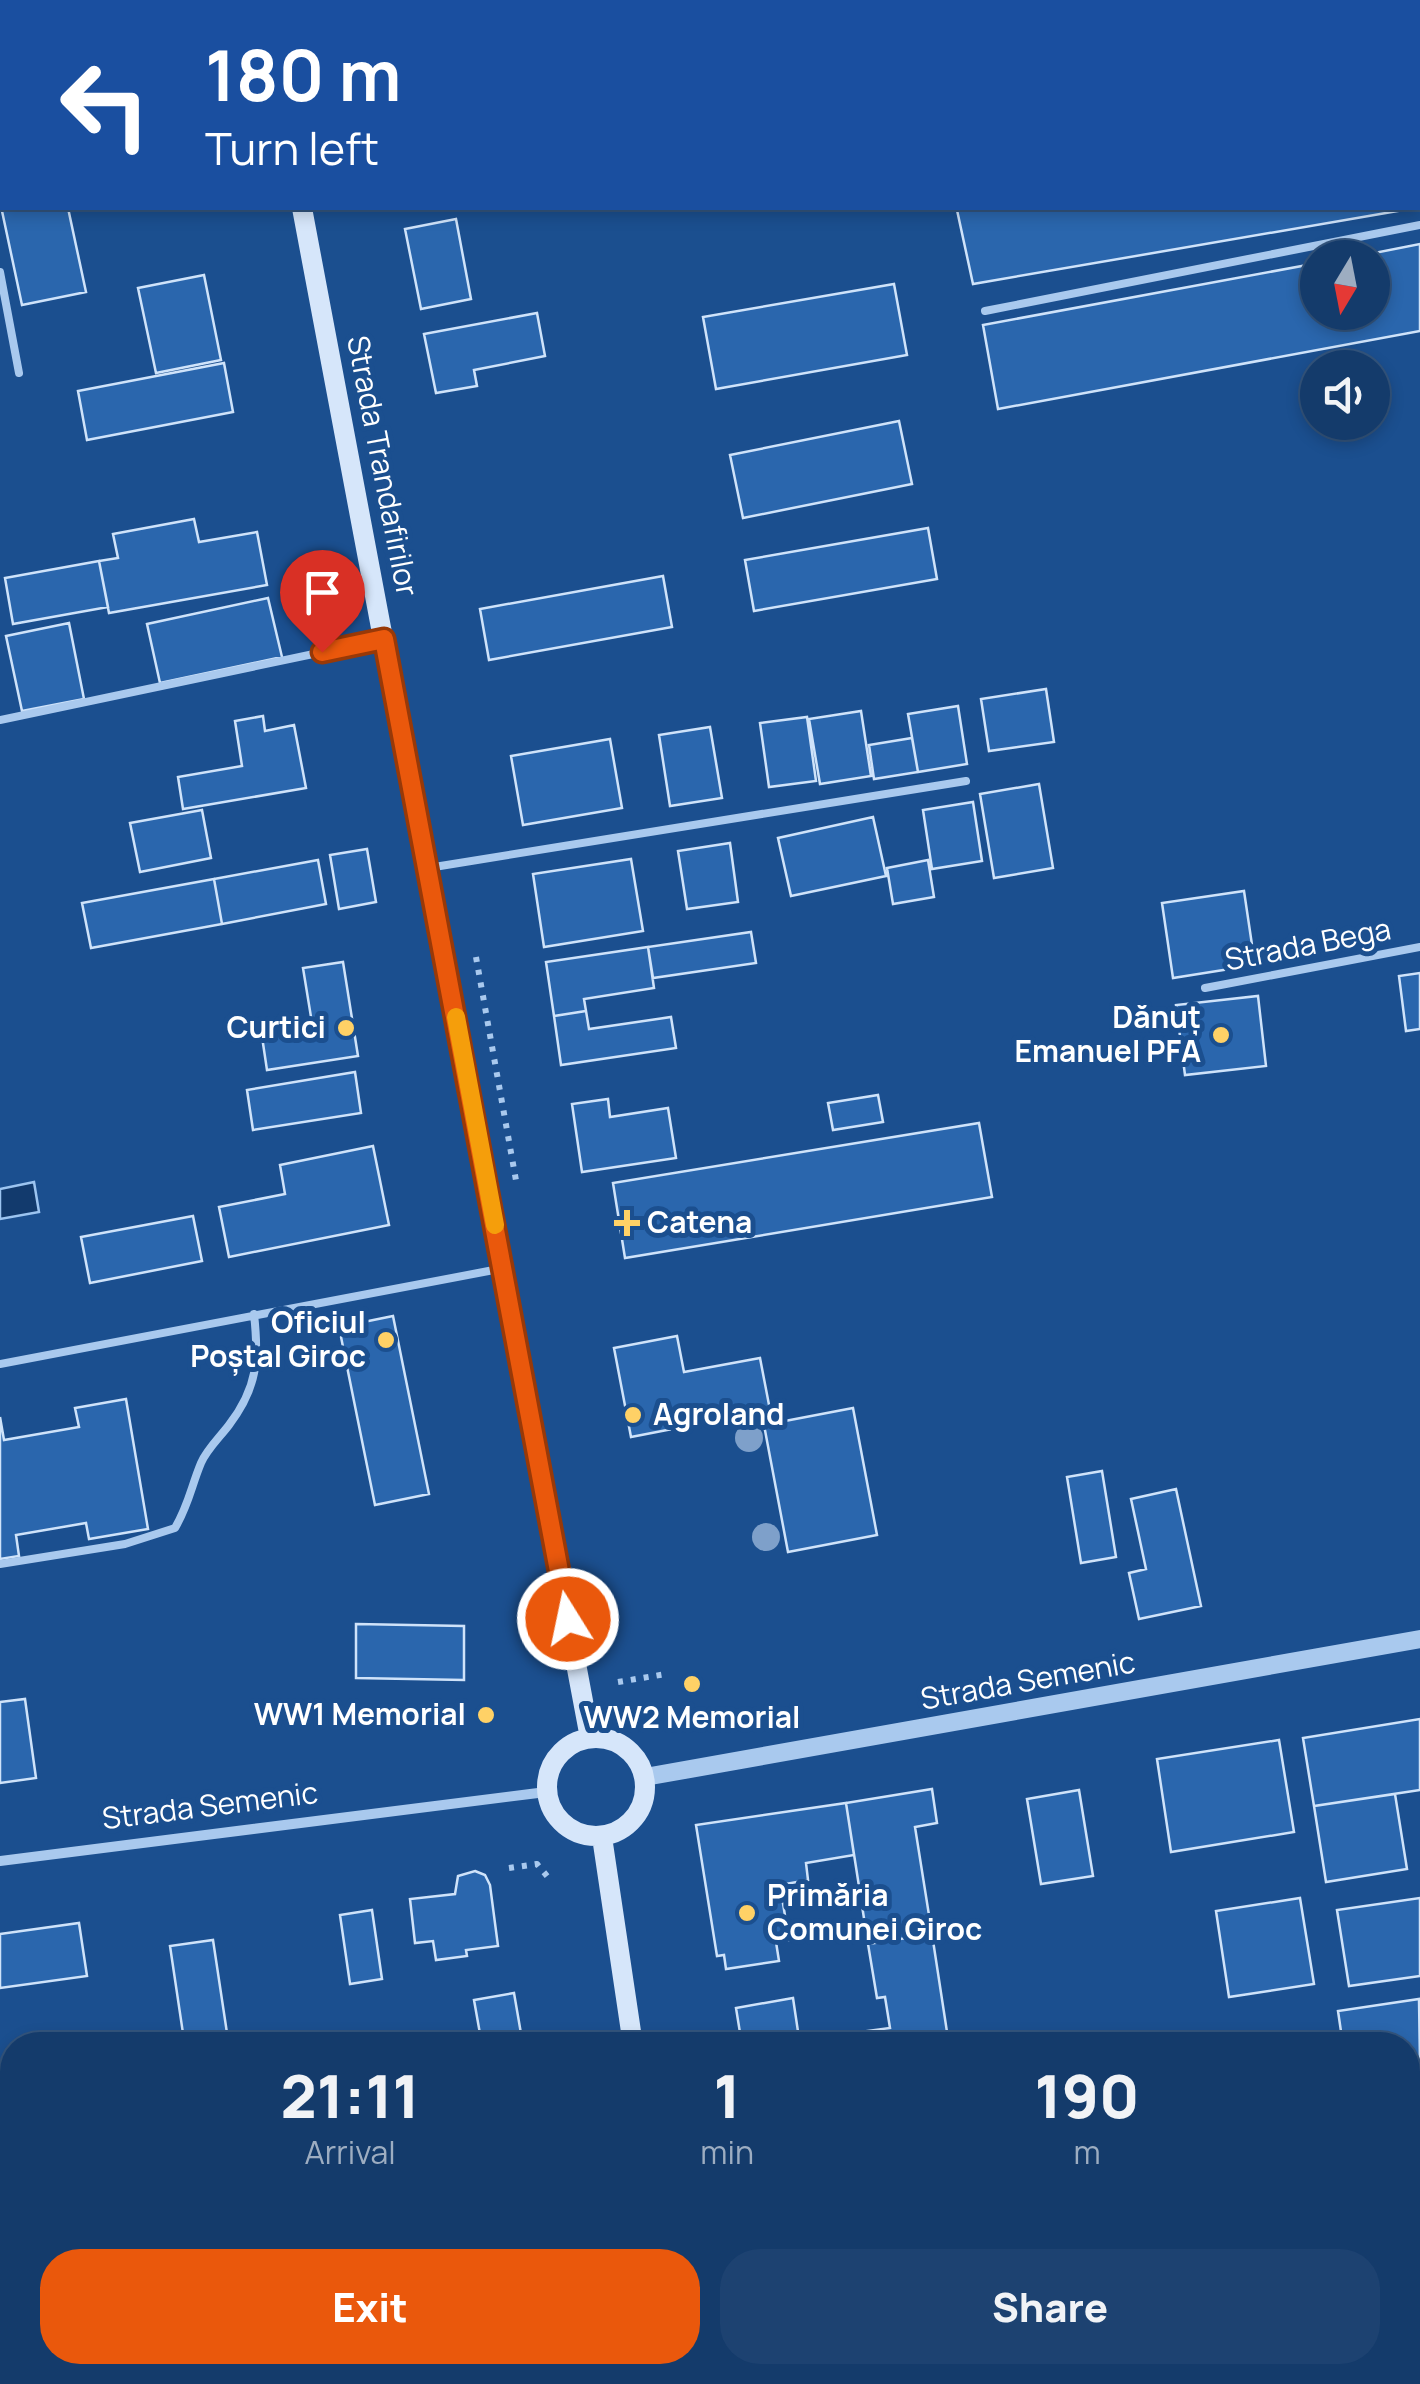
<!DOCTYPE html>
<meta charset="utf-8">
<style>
:root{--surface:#143b6b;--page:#1d4271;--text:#f1f3f6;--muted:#9dadc1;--line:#33557e;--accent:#ea580c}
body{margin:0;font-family:Manrope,sans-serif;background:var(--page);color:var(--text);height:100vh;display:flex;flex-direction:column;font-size:38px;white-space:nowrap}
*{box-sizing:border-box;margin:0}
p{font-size:32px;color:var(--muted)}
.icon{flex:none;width:55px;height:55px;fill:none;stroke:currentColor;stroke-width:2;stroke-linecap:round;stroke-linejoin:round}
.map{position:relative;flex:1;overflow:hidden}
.panel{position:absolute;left:0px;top:2032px;width:1420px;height:352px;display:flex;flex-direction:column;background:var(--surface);border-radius:40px 40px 0 0;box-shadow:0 5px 15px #0003,0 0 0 2px var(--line)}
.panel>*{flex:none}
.guide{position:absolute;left:0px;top:0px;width:1420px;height:210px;box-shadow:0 5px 15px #0003,0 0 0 2px var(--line);background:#1a4fa0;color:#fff;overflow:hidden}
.needle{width:65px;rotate:190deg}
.tools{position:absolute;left:1300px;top:240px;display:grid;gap:20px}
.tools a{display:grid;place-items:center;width:90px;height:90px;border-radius:50%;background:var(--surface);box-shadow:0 5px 15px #0003,0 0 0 2px var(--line);font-size:50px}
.pin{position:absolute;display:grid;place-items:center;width:85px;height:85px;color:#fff;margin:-102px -42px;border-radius:50% 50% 50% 0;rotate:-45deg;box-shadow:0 0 10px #0007}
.pin .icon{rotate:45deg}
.me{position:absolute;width:110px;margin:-55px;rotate:350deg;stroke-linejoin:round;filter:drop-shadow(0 0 8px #0008)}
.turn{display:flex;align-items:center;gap:35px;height:210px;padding:0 40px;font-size:45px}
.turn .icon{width:130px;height:130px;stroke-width:2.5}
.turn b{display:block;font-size:70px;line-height:85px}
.eta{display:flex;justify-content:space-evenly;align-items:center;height:170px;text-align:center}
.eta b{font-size:60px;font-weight:800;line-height:70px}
.primary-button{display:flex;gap:20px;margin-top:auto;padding:20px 40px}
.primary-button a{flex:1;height:115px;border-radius:40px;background:var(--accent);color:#fff;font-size:40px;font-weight:800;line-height:115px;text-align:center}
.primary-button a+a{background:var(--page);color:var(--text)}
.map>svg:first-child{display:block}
.water{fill:#123a6d;stroke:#9cc4f0;stroke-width:2.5}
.building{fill:#2a66ad;stroke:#cfe3fa;stroke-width:2.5}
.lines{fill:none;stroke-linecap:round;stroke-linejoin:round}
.path{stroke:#a9c9ee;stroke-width:6;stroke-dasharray:5 8;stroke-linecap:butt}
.service{stroke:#a9c9ee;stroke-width:8}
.minor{stroke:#a9c9ee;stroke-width:10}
.tertiary{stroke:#a9c9ee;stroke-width:18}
.secondary{stroke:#d6e6fa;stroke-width:20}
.tree{fill:#7ea0ca}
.route-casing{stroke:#983908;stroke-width:25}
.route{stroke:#ea580c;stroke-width:18}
.slow{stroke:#f59e0b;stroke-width:18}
.poi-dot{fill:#ffd166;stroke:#1b4f8f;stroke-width:4}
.labels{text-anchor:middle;stroke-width:10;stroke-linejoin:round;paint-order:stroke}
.street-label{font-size:30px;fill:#fff;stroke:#1b4f8f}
.poi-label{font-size:30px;font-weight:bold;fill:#fff;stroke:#1b4f8f;text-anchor:end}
</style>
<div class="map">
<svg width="1420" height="2384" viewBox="0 0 1420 2384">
<rect width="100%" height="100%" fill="#1b4f8f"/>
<path class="water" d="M34,1182L39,1212L0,1219V1189Z"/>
<path class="building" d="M372,0H438L439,2H372Z
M2,29V129H0V30Z
M1420,128V207H1418V129Z
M16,208H68L86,292L22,305L2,211Z
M973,208H1415L973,284L957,210Z
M456,219L471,299L421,309L405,229Z
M1420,244V331L998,409L983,325L1318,263V312H1372V258H1349Z
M204,275L221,360L156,373L138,288Z
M894,284L907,355L716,389L703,317Z
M537,313L545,356L474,370L477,386L436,393L424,334Z
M224,363L233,412L87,440L78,391Z
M899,421L912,484L743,518L730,455Z
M194,519L199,542L257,532L267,585L109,613L99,561L118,558L113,534Z
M928,528L937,579L754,611L745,560Z
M99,561L108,607L13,624L5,578Z
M663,576L672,627L489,660L480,609Z
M268,598L282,657L160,683L147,624Z
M69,623L84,699L22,711L6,636Z
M1046,689L1054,742L989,751L981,699Z
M958,706L967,764L918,772L908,714Z
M861,711L871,776L820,784L809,719Z
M263,716L265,731L294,725L306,788L183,809L178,777L242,766L235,721Z
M807,717L816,781L769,787L760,723Z
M710,727L722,798L670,806L659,735Z
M912,738L918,772L874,779L869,745Z
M610,739L622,808L523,825L511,756Z
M1039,784L1053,868L994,878L980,794Z
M973,802L982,861L932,869L923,810Z
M202,810L211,858L140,872L130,823Z
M873,817L886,876L791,896L778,838Z
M730,843L738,902L687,909L678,851Z
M367,849L376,902L339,909L330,855Z
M631,859L643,931L544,947L533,874Z
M318,860L326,904L222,924L214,879Z
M928,860L934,897L893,904L887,868Z
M214,879L222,924L91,948L82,903Z
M1244,891L1255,965L1173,978L1162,903Z
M751,932L756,963L653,978L648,947Z
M648,947L654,988L584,999L586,1011L554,1016L546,962Z
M343,962L358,1056L267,1070L261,1030L312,1023L303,968Z
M1420,973V1029L1406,1031L1399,976Z
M1258,996L1266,1066L1185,1075L1176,1005Z
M586,1011L589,1029L671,1017L676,1048L561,1065L554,1016Z
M355,1072L361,1113L253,1130L247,1090Z
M878,1095L883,1122L833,1130L828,1103Z
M608,1099L610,1117L668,1108L676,1158L582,1172L572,1104Z
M979,1123L992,1197L625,1258L613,1183Z
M373,1146L389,1225L229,1257L219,1207L285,1194L280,1165Z
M193,1216L202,1261L90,1283L81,1237Z
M393,1316L429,1494L375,1505L339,1327Z
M677,1336L684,1372L760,1358L770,1410L631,1437L614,1348Z
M126,1399L148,1529L89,1539L86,1523L16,1535L19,1556L0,1559V1417L4,1440L79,1427L75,1408Z
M853,1408L877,1535L788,1552L764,1425Z
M1102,1471L1116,1557L1081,1563L1067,1477Z
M1176,1489L1201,1606L1139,1619L1129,1573L1146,1569L1131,1499Z
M356,1624L464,1626V1680L356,1678Z
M25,1699L36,1778L0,1783V1702Z
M1420,1719V1790L1314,1806L1303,1738Z
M1279,1740L1294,1832L1171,1852L1157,1759Z
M932,1789L937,1823L915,1827L932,1934L868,1944L846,1803Z
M1079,1790L1093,1876L1041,1884L1027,1799Z
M1395,1794L1407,1869L1326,1882L1314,1806Z
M846,1803L854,1855L806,1863L808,1880L780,1885L789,1940L776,1942L779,1961L726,1969L724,1955L717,1956L696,1825Z
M475,1871L485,1875L490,1885L498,1946L466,1950L467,1956L436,1960L433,1941L415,1943L410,1899L455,1894L458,1876Z
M1300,1898L1314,1984L1229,1997L1216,1911Z
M1420,1898V1976L1349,1986L1337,1910Z
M372,1910L382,1979L350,1984L340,1915Z
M79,1923L87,1976L0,1988V1934Z
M932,1934L949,2045H824L823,2037L890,2028L885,1997L877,1998L868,1944Z
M213,1940L227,2033L184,2040L170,1946Z
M514,1993L523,2045H482L474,2000Z
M793,1998L800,2045H742L736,2008Z
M1419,1999L1420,2064L1408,2066V2045H1343L1338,2011Z
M475,2372H577L579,2384H477Z
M853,2372H973L975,2384H855Z"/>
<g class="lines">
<path class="path" d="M476,957L517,1186
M618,1682L666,1674
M509,1868L537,1864L552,1882"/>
<path class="service" d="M0,272L19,373
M985,311L1420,225
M0,720L380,640
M428,868L966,781
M1205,988L1420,947
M0,1364L499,1269
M0,1564L125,1544L175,1528C189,1504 191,1487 201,1463C207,1449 220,1437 229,1425C258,1387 259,1359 254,1314
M1411,2383L1420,2381"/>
<path class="minor" d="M0,1861L546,1792"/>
<path class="tertiary" d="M645,1777L1420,1639"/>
<path class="secondary" d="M263,0V2
M302,208L590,1738
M547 1787a49 49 0 1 1 98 0a49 49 0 1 1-98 0Z
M602,1837L633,2045
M686,2372L688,2384"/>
</g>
<g class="tree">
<circle cx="749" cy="1438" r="14"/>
<circle cx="766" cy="1537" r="14"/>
</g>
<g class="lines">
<defs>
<path id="route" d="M322,652L384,639L568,1619"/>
</defs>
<use href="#route" class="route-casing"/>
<use href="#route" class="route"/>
<path class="slow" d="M456,1017L495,1225"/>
</g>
<g class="poi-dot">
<circle cx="346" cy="1028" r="10"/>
<circle cx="1221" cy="1035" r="10"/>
<path d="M622 1208h10v10h10v10h-10v10h-10v-10h-10v-10h10z"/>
<circle cx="386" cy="1340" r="10"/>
<circle cx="633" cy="1415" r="10"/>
<circle cx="692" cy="1684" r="10"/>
<circle cx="486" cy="1715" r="10"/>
<circle cx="747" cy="1913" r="10"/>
</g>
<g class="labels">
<g class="street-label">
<text transform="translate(382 466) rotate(79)" y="10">Strada Trandafirilor</text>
<text transform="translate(1308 945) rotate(-11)" y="10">Strada Bega</text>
<text transform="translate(1028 1681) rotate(-10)" y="10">Strada Semenic</text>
<text transform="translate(210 1806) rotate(-7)" y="10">Strada Semenic</text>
</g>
<g class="poi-label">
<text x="1201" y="1028">Dănuț<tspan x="1201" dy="34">Emanuel PFA</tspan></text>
<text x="326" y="1038">Curtici</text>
<text x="647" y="1233" text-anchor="start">Catena</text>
<text x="366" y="1333">Oficiul<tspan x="366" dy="34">Poștal Giroc</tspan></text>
<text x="653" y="1425" text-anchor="start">Agroland</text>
<text x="466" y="1725">WW1 Memorial</text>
<text x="692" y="1728" text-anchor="middle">WW2 Memorial</text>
<text x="767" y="1906" text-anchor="start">Primăria<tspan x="767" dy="34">Comunei Giroc</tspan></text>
</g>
</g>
</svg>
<div class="tools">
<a><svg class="needle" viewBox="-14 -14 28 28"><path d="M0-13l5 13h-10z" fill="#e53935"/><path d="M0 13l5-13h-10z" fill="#9dadc1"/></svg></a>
<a><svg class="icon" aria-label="sound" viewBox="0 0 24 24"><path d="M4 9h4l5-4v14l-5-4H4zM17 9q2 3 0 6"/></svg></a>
</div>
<div class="pin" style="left:322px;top:652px;background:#d93025"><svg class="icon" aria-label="arrive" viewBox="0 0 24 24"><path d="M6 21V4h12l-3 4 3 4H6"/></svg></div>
<svg class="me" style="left:568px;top:1619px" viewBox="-20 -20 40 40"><circle r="17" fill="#ea580c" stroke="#fff" stroke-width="3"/><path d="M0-11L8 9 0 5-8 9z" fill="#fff"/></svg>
<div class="guide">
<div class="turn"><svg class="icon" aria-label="left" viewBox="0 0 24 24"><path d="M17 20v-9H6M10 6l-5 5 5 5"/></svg><div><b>180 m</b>Turn left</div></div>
</div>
<section class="panel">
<div class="eta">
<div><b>21:11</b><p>Arrival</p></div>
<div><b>1</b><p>min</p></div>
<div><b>190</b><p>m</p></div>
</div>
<div class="primary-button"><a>Exit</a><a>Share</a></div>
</section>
</div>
